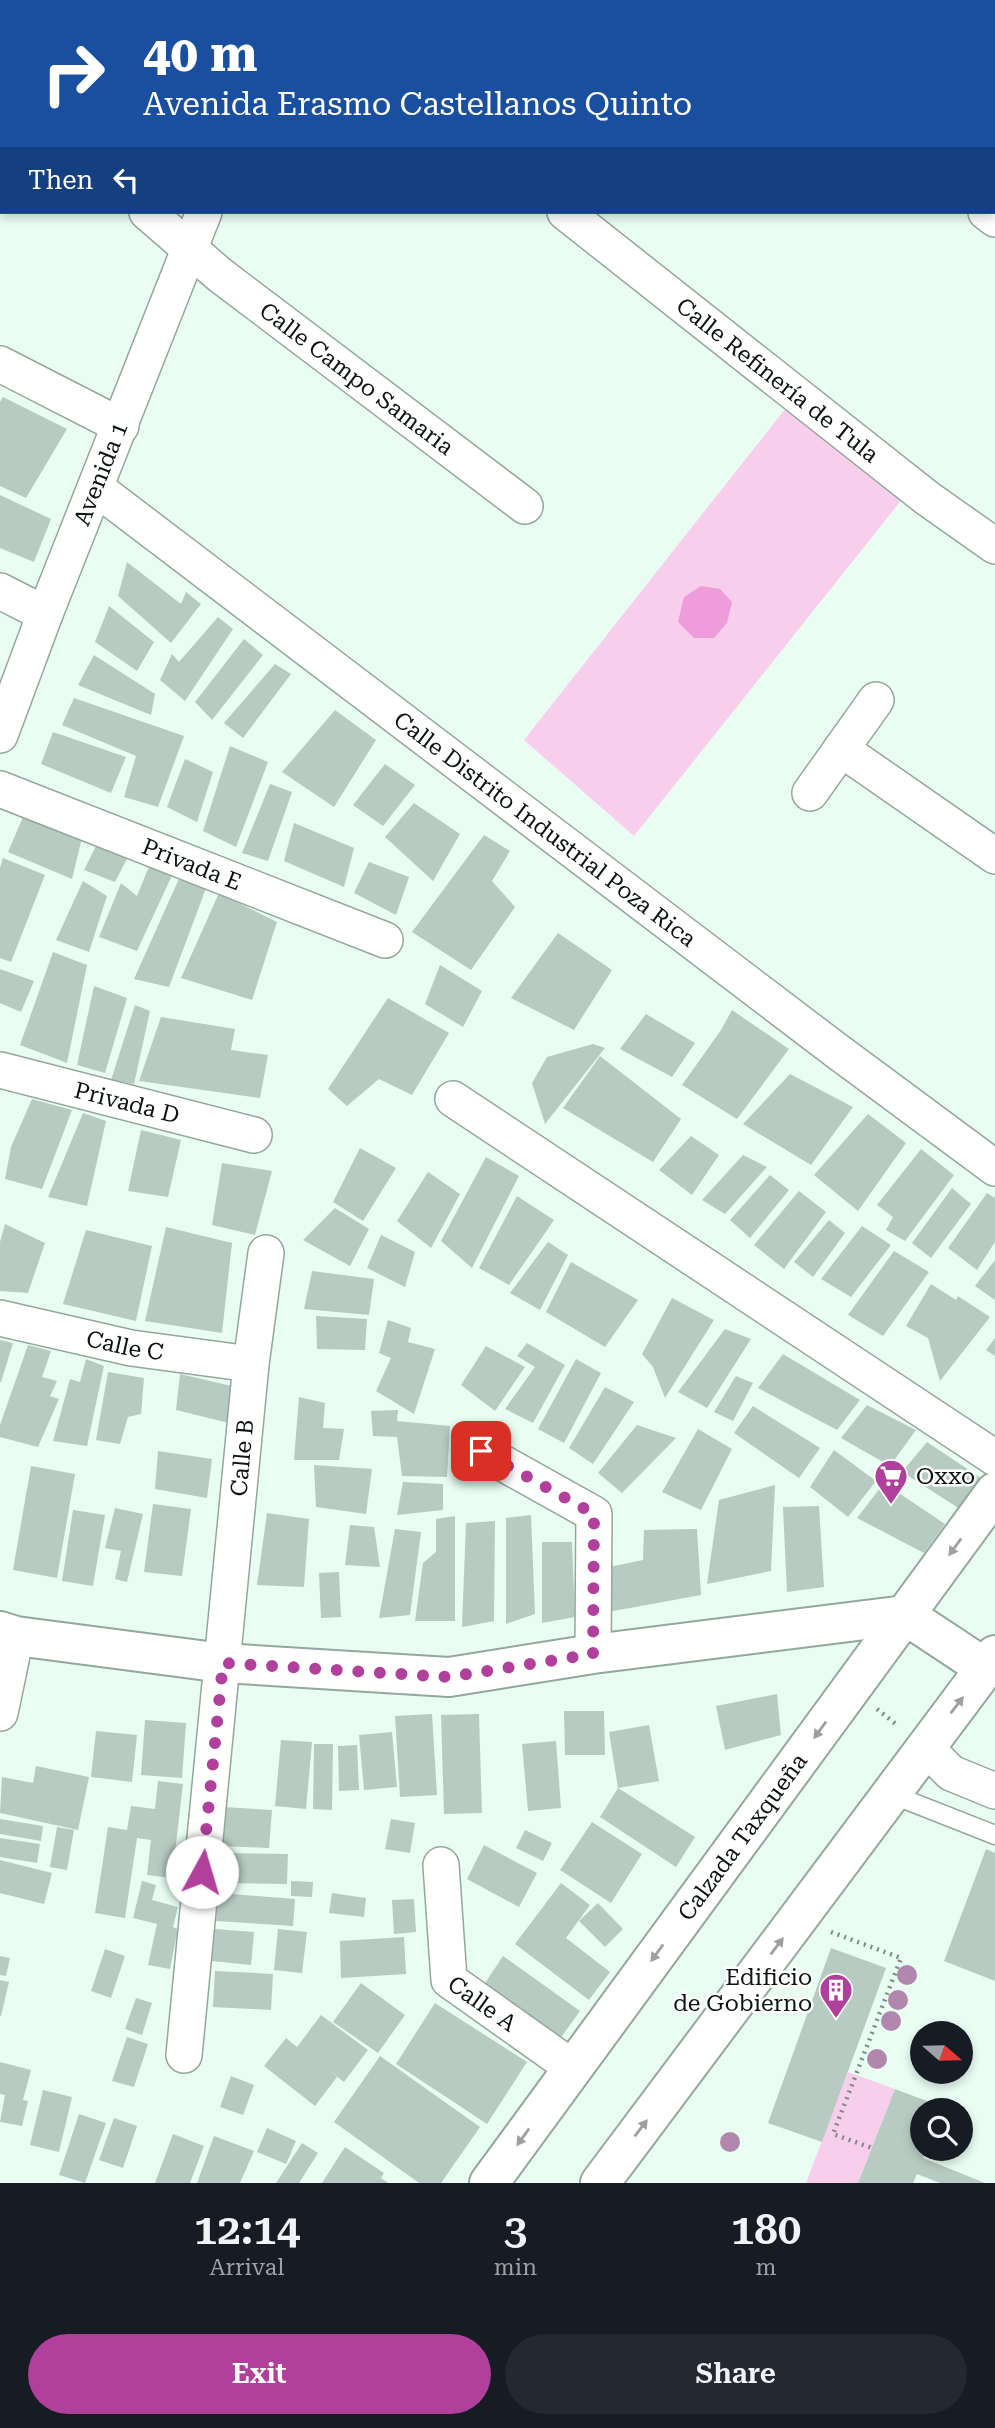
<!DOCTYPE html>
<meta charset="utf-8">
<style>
:root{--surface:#171b24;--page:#242831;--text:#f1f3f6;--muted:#9ea1a6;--accent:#b1409c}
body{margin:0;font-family:"Roboto Serif",serif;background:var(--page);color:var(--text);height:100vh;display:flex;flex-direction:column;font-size:26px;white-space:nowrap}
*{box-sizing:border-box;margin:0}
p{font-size:23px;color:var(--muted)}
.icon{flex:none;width:38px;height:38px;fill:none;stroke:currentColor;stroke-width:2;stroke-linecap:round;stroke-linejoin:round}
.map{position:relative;height:2183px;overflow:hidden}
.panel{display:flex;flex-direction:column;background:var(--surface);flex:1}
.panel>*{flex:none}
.top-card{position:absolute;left:0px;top:0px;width:996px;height:214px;box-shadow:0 4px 10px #0003;background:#1a4fa0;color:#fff;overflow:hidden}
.needle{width:46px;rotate:110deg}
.controls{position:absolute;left:910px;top:2021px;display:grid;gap:14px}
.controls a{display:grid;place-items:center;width:63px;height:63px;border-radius:50%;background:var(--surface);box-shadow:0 4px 10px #0003;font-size:35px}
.pin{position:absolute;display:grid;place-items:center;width:60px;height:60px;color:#fff;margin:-30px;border-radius:14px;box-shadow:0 4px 10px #0006}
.me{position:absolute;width:77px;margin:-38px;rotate:6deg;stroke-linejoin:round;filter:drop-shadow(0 0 5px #0008)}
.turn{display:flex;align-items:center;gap:24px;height:147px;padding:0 28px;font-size:32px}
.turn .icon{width:91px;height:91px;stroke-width:2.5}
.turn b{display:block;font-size:49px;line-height:60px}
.then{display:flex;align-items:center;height:66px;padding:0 28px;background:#0003;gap:14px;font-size:26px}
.eta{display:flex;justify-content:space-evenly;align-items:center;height:119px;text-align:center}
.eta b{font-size:42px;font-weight:600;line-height:49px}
.cta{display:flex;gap:14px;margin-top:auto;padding:14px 28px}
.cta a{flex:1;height:80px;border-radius:42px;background:var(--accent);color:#fff;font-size:28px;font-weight:600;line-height:80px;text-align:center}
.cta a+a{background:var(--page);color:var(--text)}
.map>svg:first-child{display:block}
.green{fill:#f8ceed}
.water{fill:#ee9cda}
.building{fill:#b8cbc2}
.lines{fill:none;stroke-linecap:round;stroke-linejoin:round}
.lane-casing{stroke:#94a79d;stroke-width:21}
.street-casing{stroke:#94a79d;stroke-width:38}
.secondary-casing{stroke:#94a79d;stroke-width:42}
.path{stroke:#7f8c86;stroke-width:4.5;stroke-dasharray:2 5;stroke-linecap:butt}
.lane{stroke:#fff;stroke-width:18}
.street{stroke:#fff;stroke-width:35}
.secondary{stroke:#fff;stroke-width:38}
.tree{fill:#b287ae}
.oneway{fill:#9da09f}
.route{stroke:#b1409c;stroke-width:12;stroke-dasharray:0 21.6}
.labels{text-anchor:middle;stroke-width:5;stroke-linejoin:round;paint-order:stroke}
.street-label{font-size:23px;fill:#0b120f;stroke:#fff}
.poi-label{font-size:23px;fill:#0b120f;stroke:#fff;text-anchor:start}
</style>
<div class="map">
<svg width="995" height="2183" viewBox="0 0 995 2183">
<rect width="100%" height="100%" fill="#e9fdf3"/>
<path class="green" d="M793,399L907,493L634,836L524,740Z
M848,2072L895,2089L858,2183H806Z"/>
<path class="water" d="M701,586L720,589L732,602L727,623L714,638H694L678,622L684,597Z"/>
<path class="building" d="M3,397L67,429L26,498L0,486V402Z
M0,495L51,519L34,562L0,548Z
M127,562L181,604L186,592L201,604L171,643L118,596Z
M109,606L154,642L137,671L95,642Z
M218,617L233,629L185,701L160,680L172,654L179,662Z
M244,639L263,655L212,720L195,702Z
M94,655L155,694L151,715L78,685Z
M275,664L291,674L243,738L224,723Z
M74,698L184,736L158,807L124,797L136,756L62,725Z
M335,710L376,740L334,807L282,772Z
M53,732L126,757L111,793L41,764Z
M230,746L268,762L236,847L203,831Z
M185,759L213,772L197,822L167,807Z
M385,764L415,785L383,826L353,805Z
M270,784L292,792L268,861L242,853Z
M414,803L460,834L433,881L385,837Z
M26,810L83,834L72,879L8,852Z
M294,823L354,848L344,887L284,861Z
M484,835L510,851L492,881L515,907L471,970L412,932Z
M99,840L131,851L115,882L84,870Z
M3,858L45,875L11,962L0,958V868Z
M152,859L175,869L137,951L99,937L121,883L137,896Z
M369,862L409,877L396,915L354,893Z
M182,872L208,883L169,987L134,979Z
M83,881L107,896L89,952L56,940Z
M219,893L277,922L252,1000L181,978Z
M558,933L612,970L574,1030L511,998Z
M53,952L87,965L67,1063L20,1045Z
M440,965L482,991L463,1027L425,1004Z
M0,969L34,981L21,1012L0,1003Z
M94,986L127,998L105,1073L77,1065Z
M388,998L449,1033L412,1095L379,1079L347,1106L328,1089Z
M135,1005L150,1011L134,1084L111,1080Z
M732,1010L789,1049L737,1119L682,1085L721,1030Z
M646,1014L695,1043L672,1077L620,1049Z
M161,1017L235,1029L231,1050L268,1055L260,1098L139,1081Z
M593,1044L605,1048L545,1124L532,1083L547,1057Z
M600,1056L681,1119L653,1162L563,1108Z
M790,1074L853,1107L811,1165L743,1124Z
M32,1099L72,1110L42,1189L5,1179L11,1147Z
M83,1113L106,1121L87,1206L48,1197Z
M868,1114L906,1143L858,1211L814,1175Z
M141,1130L181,1140L168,1197L128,1191Z
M691,1136L719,1155L692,1195L659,1170Z
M360,1148L396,1168L363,1221L333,1202Z
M921,1149L954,1175L905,1241L886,1230L893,1217L877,1205Z
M743,1155L767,1167L725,1214L702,1200Z
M486,1157L519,1176L472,1268L441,1241Z
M222,1163L272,1171L255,1235L212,1225Z
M428,1172L460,1194L431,1248L397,1221Z
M770,1175L789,1190L750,1238L730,1220Z
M952,1188L971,1204L931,1258L912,1243Z
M799,1191L826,1212L784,1269L754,1245Z
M987,1193L995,1198V1242L977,1270L948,1248Z
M517,1196L554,1220L509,1285L479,1268Z
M335,1208L369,1229L350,1266L303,1240Z
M829,1220L845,1233L813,1277L794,1262Z
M5,1224L45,1243L28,1293L0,1291V1242Z
M862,1226L891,1245L851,1297L821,1279Z
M166,1227L232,1243L222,1333L145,1321Z
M86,1230L152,1246L136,1321L63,1304Z
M381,1235L415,1252L405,1287L367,1268Z
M548,1242L568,1255L540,1310L510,1293Z
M894,1251L929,1272L883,1336L848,1315Z
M995,1260V1300L975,1286Z
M571,1262L638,1300L605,1347L546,1312Z
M312,1271L374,1279L369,1315L304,1309Z
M931,1284L956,1300L958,1296L990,1317L940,1381L928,1338L906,1326Z
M672,1298L714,1320L665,1398L653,1367L642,1354Z
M316,1316L367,1319L365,1350L317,1349Z
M388,1320L411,1328L408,1342L435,1349L414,1414L376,1391L391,1358L379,1353Z
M725,1329L751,1339L707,1408L678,1392Z
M995,1338V1356L986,1350Z
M0,1340L13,1343L1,1382H0Z
M527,1343L565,1365L533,1423L505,1409L535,1367L517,1356Z
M28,1345L51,1351L42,1377L57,1381L50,1396L59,1399L38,1447L0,1437V1425Z
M486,1346L525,1367L495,1411L461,1385Z
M783,1354L860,1400L837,1430L758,1388Z
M86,1359L104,1366L87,1446L53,1441L70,1379L80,1382Z
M576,1359L601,1373L564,1443L538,1429Z
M108,1372L144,1378L141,1414L128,1417L120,1444L96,1440Z
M180,1374L236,1387L229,1423L176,1410Z
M736,1376L753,1383L733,1421L714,1412Z
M605,1387L634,1402L593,1464L569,1448Z
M299,1397L325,1403L323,1428L344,1429L339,1460H294Z
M867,1405L916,1430L890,1466L841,1438Z
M753,1406L820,1448L799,1478L734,1433Z
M398,1410L397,1421L450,1426L447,1477L402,1476L397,1437L373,1436L371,1411Z
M637,1425L676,1438L622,1493L598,1473Z
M698,1429L732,1449L701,1510L662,1492Z
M927,1442L981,1478L960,1509L902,1472Z
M834,1450L876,1481L848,1517L810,1487Z
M158,1451L212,1459L207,1498L155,1489Z
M314,1465L372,1469L366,1514L316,1507Z
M31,1466L75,1474L57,1578L13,1570Z
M403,1482L443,1484V1510L397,1515Z
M884,1483L945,1524L924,1553L857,1518Z
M775,1485L771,1571L707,1584L719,1500Z
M153,1504L191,1509L182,1576L144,1572Z
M819,1506L824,1587L787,1592L783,1507Z
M115,1508L143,1514L127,1582L115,1579L121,1551L105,1548Z
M73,1510L105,1515L93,1586L62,1581Z
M267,1513L309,1519L304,1587L257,1585Z
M531,1515L535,1614L506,1624V1518Z
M455,1516V1621H415L423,1563L436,1552V1519Z
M495,1521L494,1621L462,1627L466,1523Z
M350,1525L374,1527L380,1567L345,1565Z
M395,1529L421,1532L410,1615L379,1618Z
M697,1529L701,1595L608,1612L609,1567L643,1560L644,1530Z
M542,1542H572L575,1617L542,1623Z
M339,1572L341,1617L321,1618L319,1573Z
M777,1694L781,1735L725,1750L716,1706Z
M564,1711H604L605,1755H565Z
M432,1714L437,1795L400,1797L395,1716Z
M479,1714L482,1813L444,1814L441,1715Z
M145,1720L186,1723L182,1778L141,1775Z
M649,1725L659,1781L618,1788L609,1732Z
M96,1731L137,1735L132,1782L91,1777Z
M392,1732L397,1787L364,1790L359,1735Z
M281,1740L312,1742L306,1809L275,1806Z
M556,1741L561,1808L528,1811L522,1744Z
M314,1744H333L332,1810L313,1809Z
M357,1745L359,1790L339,1791L338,1746Z
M36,1766L89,1777L78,1830L0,1813L2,1777L33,1783Z
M158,1781L183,1784L172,1878L147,1875L151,1840L137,1838L125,1918L95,1913L108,1827L127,1830L131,1806L155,1809Z
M618,1788L695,1837L676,1867L600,1817Z
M224,1807L272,1810L269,1848L222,1846Z
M0,1819L43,1826L41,1841L0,1834Z
M391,1819L415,1823L410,1853L385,1849Z
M592,1822L642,1854L611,1903L560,1870Z
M57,1827L74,1830L67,1870L50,1867Z
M525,1830L552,1843L543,1861L516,1848Z
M0,1838L40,1844L37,1863L0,1857Z
M484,1845L537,1873L519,1907L467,1879Z
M986,1849L995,1853V1981L944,1961Z
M221,1853L288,1854L287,1884L220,1883Z
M0,1860L52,1873L44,1904L0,1893Z
M142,1881L156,1885L152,1900L178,1907L173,1927L178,1929L170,1969L148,1965L157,1924L133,1918Z
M291,1881L313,1882L312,1897L291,1896Z
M561,1883L590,1905L566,1938L610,1972L589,2000L515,1944Z
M219,1893L295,1899L293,1926L216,1921Z
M332,1893L366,1898L364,1917L329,1913Z
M414,1899L416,1932L394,1934L392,1900Z
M598,1903L623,1929L605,1947L579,1921Z
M215,1929L254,1932L251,1965L212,1961Z
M278,1929L307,1932L302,1973L274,1970Z
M404,1937L406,1974L341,1978L340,1941Z
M831,1948L886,1968L822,2142L768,2123Z
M105,1949L125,1956L111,1998L91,1991Z
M0,1956L10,1958L6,1976L0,1975Z
M503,1956L580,2011L557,2043L481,1989Z
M215,1971L273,1974L271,2010L213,2007Z
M0,1980L9,1982L1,2016H0Z
M361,1983L405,2015L378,2053L333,2022Z
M136,1998L152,2003L142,2035L125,2029Z
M435,2003L527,2062L487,2124L396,2064Z
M321,2015L368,2050L344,2082L327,2069L337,2077L315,2106L264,2066L286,2038L297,2047Z
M127,2037L148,2044L134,2087L112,2081Z
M380,2056L480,2127L441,2183H419L334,2122Z
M0,2062L31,2070L23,2100L28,2101L22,2126L0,2122L5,2095L0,2094Z
M231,2076L254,2085L243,2115L220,2107Z
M895,2089L943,2107L942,2110H922V2149H927L923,2158L985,2183H940L917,2174L913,2183H858Z
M43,2090L72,2097L59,2152L30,2145Z
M79,2114L106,2123L85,2183L59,2175Z
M114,2118L137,2126L123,2168L99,2160Z
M267,2128L296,2141L286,2164L257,2152Z
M173,2134L204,2146L190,2183H155Z
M214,2136L254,2151L240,2183H197Z
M302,2143L318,2153L299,2183H276Z
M345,2147L384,2173L381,2178L388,2183H322Z"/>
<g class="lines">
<defs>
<path id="lane" d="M891,1794L995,1835"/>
<g id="street">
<path d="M294,0L297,2"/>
<path d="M719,0L722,2"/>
<path d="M0,138L2,139"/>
<path id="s1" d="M147,212L220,275L525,506"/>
<path id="s2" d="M565,212L927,498L995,546"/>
<path d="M986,212L995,219"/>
<path d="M0,364L121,426"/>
<path id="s3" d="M96,488L837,1051L995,1168"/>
<path d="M0,591L45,614"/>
<path id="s4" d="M0,735L45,614L204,212"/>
<path d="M841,749L995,856"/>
<path id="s5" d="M0,789L385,940"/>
<path d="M810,793L876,700"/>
<path id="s6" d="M0,1070L254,1135"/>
<path d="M453,1099L995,1458"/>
<path id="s7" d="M0,1318L131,1348L251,1364"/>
<path d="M481,1451L594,1514L593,1654"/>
<path d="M0,1713L16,1636"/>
<path d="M926,1748L951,1773L995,1791"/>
<path id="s8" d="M441,1865L449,1980L573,2068"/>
<path id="s9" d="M184,2055L251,1364L266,1253"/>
</g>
<g id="secondary">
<path d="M0,1631L16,1636L223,1663L449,1677L593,1654L905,1615L985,1668"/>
<path id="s10" d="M489,2183L995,1492"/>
<path d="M600,2183L995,1655"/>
</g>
</defs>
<use href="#lane" class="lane-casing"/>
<use href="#street" class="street-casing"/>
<use href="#secondary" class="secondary-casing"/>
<path class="path" d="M877,1709L897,1725
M831,1932L901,1958L833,2134L872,2148"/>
<use href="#lane" class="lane"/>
<use href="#street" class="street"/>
<use href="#secondary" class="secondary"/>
</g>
<g class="tree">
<circle cx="907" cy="1975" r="10"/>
<circle cx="898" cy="2000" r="10"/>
<circle cx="891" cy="2021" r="10"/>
<circle cx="877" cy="2059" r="10"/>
<circle cx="730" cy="2142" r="10"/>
</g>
<defs><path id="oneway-solid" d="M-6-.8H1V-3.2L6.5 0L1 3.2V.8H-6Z" transform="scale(1.75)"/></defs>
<g class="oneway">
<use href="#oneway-solid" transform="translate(955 1547) rotate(126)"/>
<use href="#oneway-solid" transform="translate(957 1705) rotate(-53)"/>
<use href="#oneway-solid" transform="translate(820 1730) rotate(126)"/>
<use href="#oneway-solid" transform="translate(777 1946) rotate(-53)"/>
<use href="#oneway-solid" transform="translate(657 1953) rotate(126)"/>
<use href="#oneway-solid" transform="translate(641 2128) rotate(-53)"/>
<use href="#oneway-solid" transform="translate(523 2137) rotate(126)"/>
</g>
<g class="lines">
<path class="route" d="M202,1872L223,1663L449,1677L593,1654L594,1514L481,1451"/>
</g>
<defs>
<symbol id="supermarket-pin" viewBox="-11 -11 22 30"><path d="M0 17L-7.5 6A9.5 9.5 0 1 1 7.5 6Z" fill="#b1409c" stroke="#fff"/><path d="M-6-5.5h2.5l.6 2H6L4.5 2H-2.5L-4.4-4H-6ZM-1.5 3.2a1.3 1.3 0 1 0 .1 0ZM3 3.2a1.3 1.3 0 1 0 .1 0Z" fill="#fff"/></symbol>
<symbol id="building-pin" viewBox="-11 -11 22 30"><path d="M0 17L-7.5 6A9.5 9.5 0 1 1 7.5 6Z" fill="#b1409c" stroke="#fff"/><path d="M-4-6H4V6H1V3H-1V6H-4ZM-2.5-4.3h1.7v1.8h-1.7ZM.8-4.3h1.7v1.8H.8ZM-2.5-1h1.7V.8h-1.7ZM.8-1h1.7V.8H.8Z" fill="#fff"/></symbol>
</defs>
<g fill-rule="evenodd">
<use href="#supermarket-pin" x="872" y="1457" width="38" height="52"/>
<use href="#building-pin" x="817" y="1971" width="38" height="52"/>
</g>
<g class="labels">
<g class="street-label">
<text dy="8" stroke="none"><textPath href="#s1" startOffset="268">Calle Campo Samaria</textPath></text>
<text dy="8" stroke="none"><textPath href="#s2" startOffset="271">Calle Refinería de Tula</textPath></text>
<text dy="8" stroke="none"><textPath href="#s4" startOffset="280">Avenida 1</textPath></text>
<text dy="8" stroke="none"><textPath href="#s3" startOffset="564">Calle Distrito Industrial Poza Rica</textPath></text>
<text dy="8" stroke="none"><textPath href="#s5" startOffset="206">Privada E</textPath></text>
<text dy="8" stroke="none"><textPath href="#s6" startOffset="131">Privada D</textPath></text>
<text dy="8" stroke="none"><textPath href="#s7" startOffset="128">Calle C</textPath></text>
<text dy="8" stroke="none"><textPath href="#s9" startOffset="600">Calle B</textPath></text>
<text dy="8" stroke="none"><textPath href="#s10" startOffset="429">Calzada Taxqueña</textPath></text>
<text dy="8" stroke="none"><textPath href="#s8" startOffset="156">Calle A</textPath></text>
</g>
<g class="poi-label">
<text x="916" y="1484">Oxxo</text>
<text x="812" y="1985" text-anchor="end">Edificio<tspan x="812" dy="26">de Gobierno</tspan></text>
</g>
</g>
</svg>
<div class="controls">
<a><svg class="needle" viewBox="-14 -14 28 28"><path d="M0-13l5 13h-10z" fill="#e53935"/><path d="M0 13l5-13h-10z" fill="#9ea1a6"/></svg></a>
<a><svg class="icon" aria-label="search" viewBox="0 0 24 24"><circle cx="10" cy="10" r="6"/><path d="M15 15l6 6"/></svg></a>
</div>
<div class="pin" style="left:481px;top:1451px;background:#d93025"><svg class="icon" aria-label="arrive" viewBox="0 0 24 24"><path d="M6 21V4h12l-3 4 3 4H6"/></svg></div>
<svg class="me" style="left:202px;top:1872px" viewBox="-20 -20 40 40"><circle r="19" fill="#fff"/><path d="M0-13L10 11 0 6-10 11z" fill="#b1409c"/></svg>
<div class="top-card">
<div class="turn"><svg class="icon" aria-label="right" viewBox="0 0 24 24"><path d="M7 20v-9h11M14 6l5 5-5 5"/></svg><div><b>40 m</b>Avenida Erasmo Castellanos Quinto</div></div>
<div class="then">Then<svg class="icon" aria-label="left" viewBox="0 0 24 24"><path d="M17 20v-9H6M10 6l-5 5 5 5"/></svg></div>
</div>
</div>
<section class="panel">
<div class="eta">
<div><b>12:14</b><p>Arrival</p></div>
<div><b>3</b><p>min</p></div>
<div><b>180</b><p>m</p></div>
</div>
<div class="cta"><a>Exit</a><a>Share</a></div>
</section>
